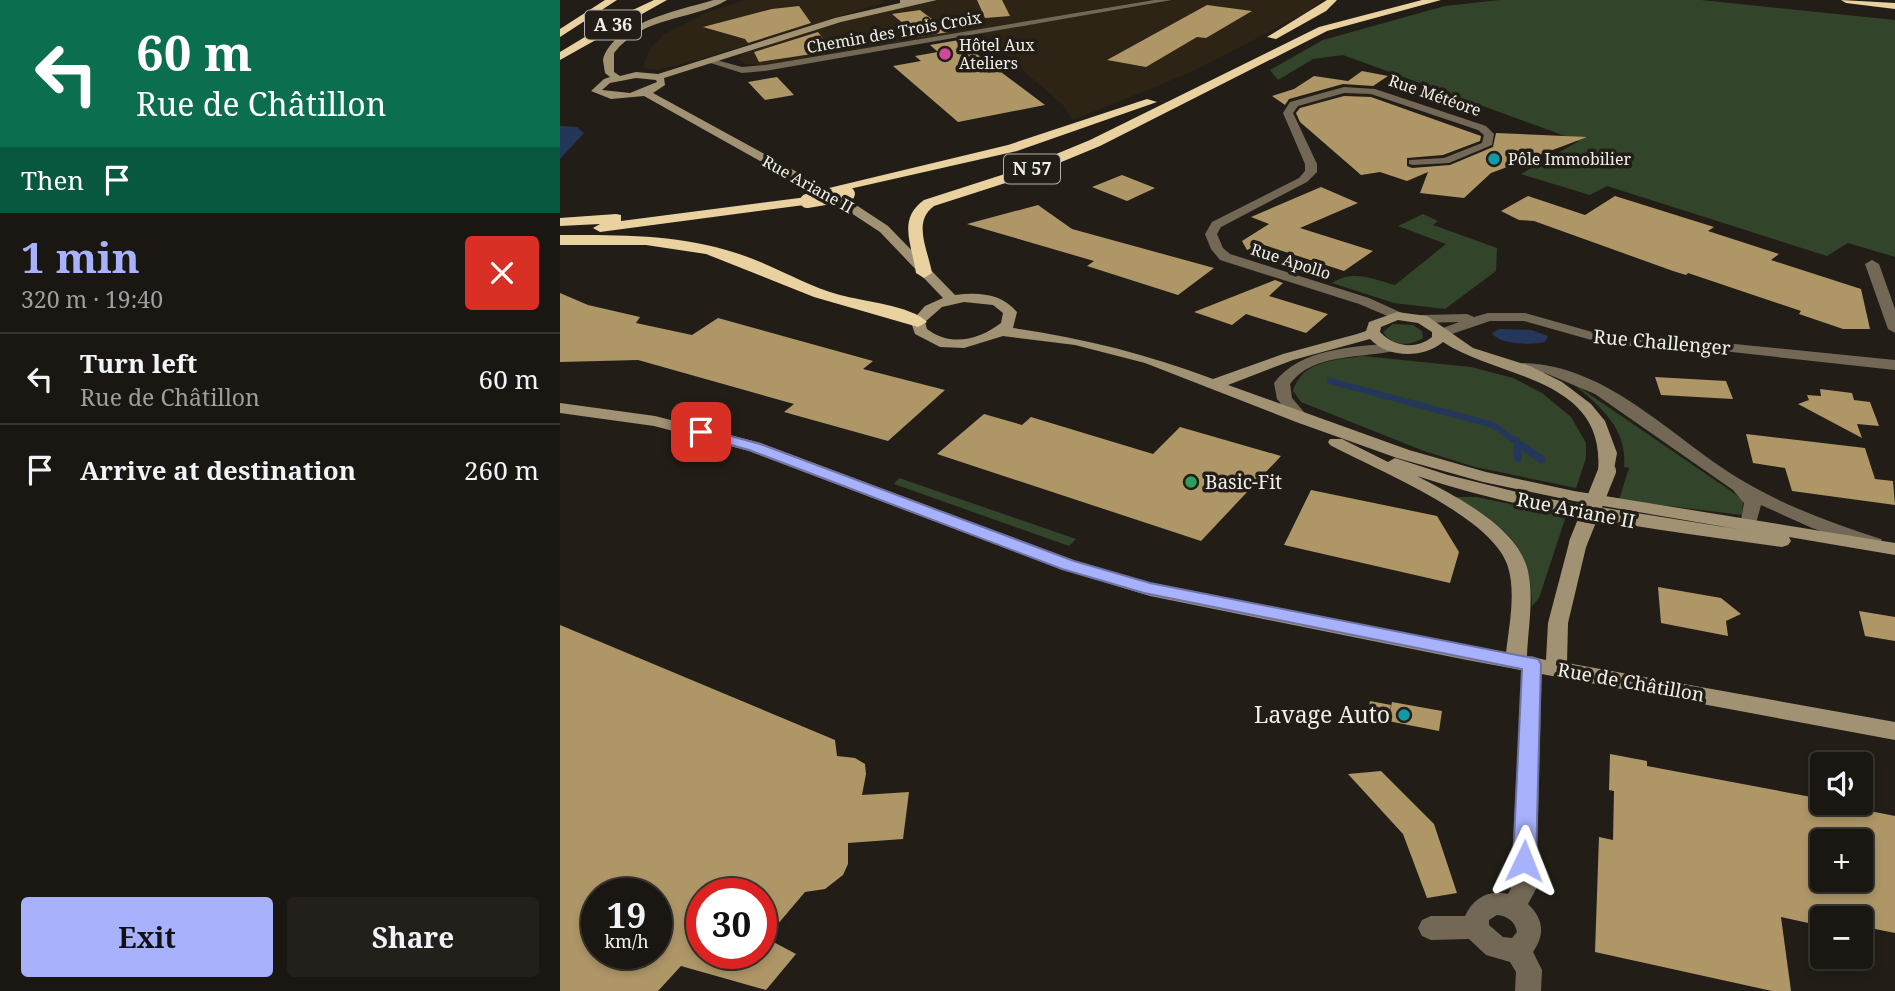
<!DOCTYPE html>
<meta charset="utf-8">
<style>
:root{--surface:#1a1611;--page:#231f1a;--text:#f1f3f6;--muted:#9f9f9f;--line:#383531;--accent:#a7b1fc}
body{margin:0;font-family:"Noto Serif",serif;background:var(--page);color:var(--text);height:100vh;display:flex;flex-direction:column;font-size:26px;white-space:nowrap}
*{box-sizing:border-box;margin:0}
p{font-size:23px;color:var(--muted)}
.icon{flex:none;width:38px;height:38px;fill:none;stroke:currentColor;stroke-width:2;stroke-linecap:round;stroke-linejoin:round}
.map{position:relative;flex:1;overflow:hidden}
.side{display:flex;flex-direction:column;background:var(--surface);width:560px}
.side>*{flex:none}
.guide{background:#0b6e4f;color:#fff;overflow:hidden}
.fabs{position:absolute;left:1250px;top:752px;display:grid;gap:14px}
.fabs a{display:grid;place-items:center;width:63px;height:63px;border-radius:7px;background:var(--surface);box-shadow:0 4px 10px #0003,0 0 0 2px var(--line);font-size:35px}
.speed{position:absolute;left:21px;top:878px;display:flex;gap:14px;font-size:35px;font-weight:700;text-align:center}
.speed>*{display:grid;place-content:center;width:91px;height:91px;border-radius:50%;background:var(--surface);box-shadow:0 4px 10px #0003,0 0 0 2px var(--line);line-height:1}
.speed small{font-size:18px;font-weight:400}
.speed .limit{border:10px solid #d22;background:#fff;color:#111}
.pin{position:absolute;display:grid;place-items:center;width:60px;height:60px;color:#fff;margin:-30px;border-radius:14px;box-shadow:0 4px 10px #0006}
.me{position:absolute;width:77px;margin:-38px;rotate:2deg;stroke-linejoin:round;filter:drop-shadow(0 0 5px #0008)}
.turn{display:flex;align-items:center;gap:24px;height:147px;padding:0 21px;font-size:32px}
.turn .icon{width:91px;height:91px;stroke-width:2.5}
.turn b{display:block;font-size:49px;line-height:60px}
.then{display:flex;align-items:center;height:66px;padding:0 21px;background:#0003;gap:14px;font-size:26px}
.round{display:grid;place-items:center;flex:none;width:74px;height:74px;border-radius:7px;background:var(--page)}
.head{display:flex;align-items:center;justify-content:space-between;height:119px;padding:0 21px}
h1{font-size:42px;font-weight:700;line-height:52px;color:var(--accent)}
.action{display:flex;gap:14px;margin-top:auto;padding:14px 21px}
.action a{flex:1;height:80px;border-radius:7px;background:var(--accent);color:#111;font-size:28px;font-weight:700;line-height:80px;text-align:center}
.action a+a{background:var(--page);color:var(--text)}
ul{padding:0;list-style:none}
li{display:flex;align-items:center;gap:21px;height:91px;padding:0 21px;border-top:2px solid var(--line)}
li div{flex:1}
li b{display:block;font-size:26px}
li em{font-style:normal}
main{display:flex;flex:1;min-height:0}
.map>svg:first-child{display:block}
.industrial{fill:#2d2415}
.green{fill:#32452a}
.water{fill:#24375b}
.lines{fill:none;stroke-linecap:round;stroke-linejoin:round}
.stream-far1{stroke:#24375b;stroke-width:6}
.stream{stroke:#24375b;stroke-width:8}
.building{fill:#ae9667;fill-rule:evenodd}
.street{fill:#726855;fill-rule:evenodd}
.secondary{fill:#a29274;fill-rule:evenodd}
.highway{fill:#ead1a0;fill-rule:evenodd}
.secondary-bridge{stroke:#a29274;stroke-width:18}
.highway-bridge{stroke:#ead1a0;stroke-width:14}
.route{fill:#a7b1fc;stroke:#6d73a4;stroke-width:2}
.hotel-dot{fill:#d1479c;stroke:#221e17;stroke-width:2.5}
.culture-dot{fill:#0f9aa8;stroke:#221e17;stroke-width:2.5}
.leisure-dot{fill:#2e9e5b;stroke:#221e17;stroke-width:2.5}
.labels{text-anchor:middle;stroke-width:7;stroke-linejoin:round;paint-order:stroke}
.far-street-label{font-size:16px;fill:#f1efea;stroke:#221e17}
.far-poi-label{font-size:16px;fill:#f1efea;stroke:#221e17;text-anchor:start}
.shield{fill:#221e17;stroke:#b3b0ab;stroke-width:2}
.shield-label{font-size:18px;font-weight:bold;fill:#f1efea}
.street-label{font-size:19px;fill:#f1efea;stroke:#221e17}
.poi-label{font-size:19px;fill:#f1efea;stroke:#221e17;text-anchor:start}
.near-poi-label{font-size:23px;fill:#f1efea;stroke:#221e17;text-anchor:end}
</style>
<main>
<section class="side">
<div class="guide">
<div class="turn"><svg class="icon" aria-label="left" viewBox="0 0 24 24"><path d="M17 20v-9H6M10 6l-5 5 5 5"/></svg><div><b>60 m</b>Rue de Châtillon</div></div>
<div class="then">Then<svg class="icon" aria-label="arrive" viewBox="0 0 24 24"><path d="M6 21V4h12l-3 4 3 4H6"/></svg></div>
</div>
<div class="head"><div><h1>1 min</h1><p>320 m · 19:40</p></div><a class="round" style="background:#d93025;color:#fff"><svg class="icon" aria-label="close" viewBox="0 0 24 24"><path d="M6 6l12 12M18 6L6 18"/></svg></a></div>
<ul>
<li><svg class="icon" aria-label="left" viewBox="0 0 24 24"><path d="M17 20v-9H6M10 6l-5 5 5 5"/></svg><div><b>Turn left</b><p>Rue de Châtillon</p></div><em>60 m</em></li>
<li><svg class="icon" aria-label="arrive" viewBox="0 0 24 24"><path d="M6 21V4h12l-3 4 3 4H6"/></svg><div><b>Arrive at destination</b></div><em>260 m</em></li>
</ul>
<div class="action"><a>Exit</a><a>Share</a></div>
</section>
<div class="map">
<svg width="1335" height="991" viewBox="0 0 1335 991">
<rect width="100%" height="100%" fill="#221e17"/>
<path class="industrial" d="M186,0H319L326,2L134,61L97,70L83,68L89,50L103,35L147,12Z
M378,0H592L207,65L186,64L178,59L184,53L315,12Z
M617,0H763L744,14L629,73L513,120L503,105L420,33Z"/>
<path class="green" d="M940,0H1141L1335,20V257L1288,243L1267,256L1047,186L1030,195L961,174L1019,141L783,55L753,59L718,80L710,70L763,40L885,6Z
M863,214L878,221L873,225L937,248L936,271L885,309L834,303L772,283C793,269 813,279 835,285L886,244L838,226Z
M833,324L853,325L862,331L863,338C850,347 831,346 823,332Z
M803,356L911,367L953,378L982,393L1011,417L1026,443V458L1016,488L915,467L864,451L741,402L733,391C742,360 776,360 803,356Z
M1010,381L1168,489L1183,500L1182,515L1059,500L1069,468L1064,467C1068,427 1038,405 1010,381Z
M339,478L516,539L509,546L334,484Z
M895,497H917L1006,516L979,598L972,606C971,544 945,527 895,497Z"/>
<path class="water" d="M0,126L17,127L24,133L0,159Z
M939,329L971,330L988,336L985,342C972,345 939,345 932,333Z"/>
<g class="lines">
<path class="stream-far1" d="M770,381L933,425L968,450
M957,440L958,450"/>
<path class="stream" d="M957,448L958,458
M965,448L981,459"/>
</g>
<path class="building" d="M417,0H442L450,16L425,18Z
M647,5L692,11L646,38L637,37L586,67L547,60Z
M239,6L251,23L188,43L185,39L143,27L212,9Z
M360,10L389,32L359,37L332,14Z
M258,32L272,51L199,62L194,52Z
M399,40L414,52L485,105L398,122L333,66L361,61L355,56L378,52L370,45Z
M802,71L828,76L813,86L783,84L729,99L725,105L712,96L734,89L754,76L788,81Z
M217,77L234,95L205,100L188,82Z
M784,96L811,97L921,136L920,141L883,155L847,158V166L852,168L890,165L933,147L936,133L1027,137L931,173L904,198L860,193L868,172L847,181L820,172L801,175L740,122L736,113L740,108Z
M562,175L595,188L567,201L532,187Z
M761,187L798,203L740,228L813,251L784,271L701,244L687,250L682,241L709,224L691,217Z
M968,196L1025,215L1055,196L1154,227L1148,231L1219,254L1211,260L1301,289L1310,329H1283L1239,314L1241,311L1128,273L1126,275L1113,271L974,221L959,220L941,211Z
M478,205L512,229L654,268L618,295L527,266L534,261L407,224Z
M715,280L723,283L709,296L768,314L746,333L686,314L672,325L634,312Z
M0,293L28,305L80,317L76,323L132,335L158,318L313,361L303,369L385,390L328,441L224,412L234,404L78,360L0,362Z
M1095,377L1166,381L1173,399L1101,395Z
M1260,389L1292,393L1294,400L1310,402L1319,426L1297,424L1302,438L1238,404L1249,400L1247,395L1261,396Z
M424,414L462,425L471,417L593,454L620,427L721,456L641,541L377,454Z
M1186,434L1305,448L1315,479L1333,481L1335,505L1232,491L1225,468L1193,463Z
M751,490L877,516L899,552L890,583L724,545Z
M1098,587L1161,598L1181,614L1166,621L1168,636L1101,623Z
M1299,611L1335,617V641L1305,636Z
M0,625L275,740L277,756L295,758L305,764L306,774L302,795L349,792L343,839L288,843V864L283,875L265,889L245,892L206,938L236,954L206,990L121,966L98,991H0ZM37,894H96V954H37ZM142,894H201V954H142Z
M810,701L831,705L827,723L806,719Z
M832,702L882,711L879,731L828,721Z
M1050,754L1087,761V766L1262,799V803H1285L1295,805V808L1335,816V933L1300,926V919H1262V926L1221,917L1231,991H1212L1035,952L1039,837L1053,840L1054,791L1049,790ZM1262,842H1300V880H1262Z
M821,771L874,824L897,893L867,898L843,834L788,774Z"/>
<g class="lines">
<path class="street" d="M594,0H612L205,71L182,73L144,61L149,58L182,67L205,65Z
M784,87L815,89L926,126L934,134L932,145L889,163L853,165L849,164V160L884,158L922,143L924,135L918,130L811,94L784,93L738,106L733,113L757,164V172L747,182L661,227L657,234L663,248L670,254L809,298L842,313V319L837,320L799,304L660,260L651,249L645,234L652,222L739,178L745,171V164L723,113L730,102Z
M1312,260L1319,264L1335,309V333L1328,329L1305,264Z
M928,313H965L1050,337L1144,341L1335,360V370L1144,349L1049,345L964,321H930L880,338L875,337V331L899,322L862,323L855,319L862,315L907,314L914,317Z
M833,343L840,347L838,350C803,359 753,352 730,384L732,398L750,419L748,422H736L717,399L714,383C740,348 793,347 833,343Z
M963,363C1047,365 1110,436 1178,478C1222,505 1271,523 1321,539L1323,543L1314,549L1307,547L1252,528L1201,505L1195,527L1172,534L1166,532L1163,528L1166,524L1181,520L1184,503L1173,490L1035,394L985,373L958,371L955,368L958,365Z
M972,656L979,659L982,664L976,889L968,904C984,919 985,935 973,952L982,970L981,991H955L956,972L950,962L926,955L909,939L871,940L862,936L858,928L862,920L871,916H905C913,898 929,889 948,894L951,888L962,664L965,659ZM937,915C947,916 955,921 957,932L952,938L943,937L929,925V920Z"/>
<path class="secondary" d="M154,0H167C131,21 84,15 54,53V72L60,76L76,72L98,74L275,18L340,3V0H377L281,22L104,78L105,85L93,93L290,201L328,226L395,295C418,292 441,293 457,312L453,328C523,338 587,354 653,379L723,354L797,334L806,331L809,322L837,312L867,316L913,348L970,366L1002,382L1031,404L1045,421L1057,453L1053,475L1047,476L1038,471C1046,377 939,379 883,342C863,359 828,358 810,339L733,360L668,385L849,450L926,472L1014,491L1335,543V555L1229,537L1231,541L1228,545L1222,547C1099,530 975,515 857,476C893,495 958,526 968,571C974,598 968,629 967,656L986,660L988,623L1009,543L1018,537L1027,543L1008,623L1007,663L1335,722V740L907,660L590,596L501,569L189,451L94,426L0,413V403L95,416L201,443L515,561L591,583L946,653C949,626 956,593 948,567C933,516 816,470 770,445L768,442L770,439H782L828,462L835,458L888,475L977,497L1189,531L1014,501L923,482L837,458L736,422L585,363L515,345L443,336L404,348L380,347L355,334L351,322L365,306L383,298L320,232L282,207L84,96L51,99L31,91L44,79L50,77L45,73L43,60C52,23 123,9 154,0ZM76,78L96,80L97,82L70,93L42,90L50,83ZM404,302L433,305L443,313L441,323C419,340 390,347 367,329L365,322L382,307ZM838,320L858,323L872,332V337C856,350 834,347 820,332L821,327Z"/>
<path class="highway" d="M45,0H57L0,37V29Z
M94,0H107L0,60V52L58,17Z
M767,0H777L766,11L716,39L707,37Z
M862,0H881L767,31L540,146L470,175L374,206C352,222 368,250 372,273L364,278L356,273C352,245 337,219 364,200L460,169L530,140L759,27Z
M1281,0L1335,3V9L1286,3Z
M587,99L597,102L457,151L276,192L269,188L448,145Z
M247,197L254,201L252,204L40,232L33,228L40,224L0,226V218L56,214L61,215V221Z
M0,235C59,235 118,234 176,253C212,264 244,285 280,295C301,301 353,306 367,322L358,327L254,297L146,254L86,245H0Z"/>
<path class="secondary-bridge" d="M1018,543L1047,471"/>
<path class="highway-bridge" d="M247,201L288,194"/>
</g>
<path class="route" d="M141,428L200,444L514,561L590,583L978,659L981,664L976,861L972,868L964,871L957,868L953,861L962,669L584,593L502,569L189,450L135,435L133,432Z"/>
<circle class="hotel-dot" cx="385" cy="54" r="7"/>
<g class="culture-dot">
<circle cx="934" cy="159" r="7"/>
<circle cx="844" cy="715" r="7"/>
</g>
<circle class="leisure-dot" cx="631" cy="482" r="7"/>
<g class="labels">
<g class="far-street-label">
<text transform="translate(334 32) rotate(-10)" y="6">Chemin des Trois Croix</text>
<text transform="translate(875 95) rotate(19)" y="6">Rue Météore</text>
<text transform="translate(248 184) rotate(29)" y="6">Rue Ariane II</text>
<text transform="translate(731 261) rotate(18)" y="6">Rue Apollo</text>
</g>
<g class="far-poi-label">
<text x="399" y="51">Hôtel Aux<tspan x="399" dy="18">Ateliers</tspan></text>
<text x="948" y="165">Pôle Immobilier</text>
</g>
<g class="shield">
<rect x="25" y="10.5" width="56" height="29" rx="5"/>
<rect x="444" y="154.5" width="56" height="29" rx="5"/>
</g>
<g class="shield-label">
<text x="53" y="31">A 36</text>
<text x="472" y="175">N 57</text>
</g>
<g class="street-label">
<text transform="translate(1102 342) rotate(5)" y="7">Rue Challenger</text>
<text transform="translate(1016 510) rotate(11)" y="7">Rue Ariane II</text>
<text transform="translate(1071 682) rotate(10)" y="7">Rue de Châtillon</text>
</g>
<g class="poi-label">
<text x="645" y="489">Basic-Fit</text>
</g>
<g class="near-poi-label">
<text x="830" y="723">Lavage Auto</text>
</g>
</g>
</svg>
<div class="fabs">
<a><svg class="icon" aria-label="sound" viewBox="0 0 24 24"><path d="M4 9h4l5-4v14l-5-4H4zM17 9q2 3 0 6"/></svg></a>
<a>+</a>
<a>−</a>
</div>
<div class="speed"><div>19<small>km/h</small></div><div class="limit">30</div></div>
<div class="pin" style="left:141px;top:432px;background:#d93025"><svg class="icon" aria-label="arrive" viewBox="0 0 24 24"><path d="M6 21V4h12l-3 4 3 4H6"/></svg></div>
<svg class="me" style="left:964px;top:861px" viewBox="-20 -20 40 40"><path d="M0-17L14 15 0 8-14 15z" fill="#a7b1fc" stroke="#fff" stroke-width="4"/></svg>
</div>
</main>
